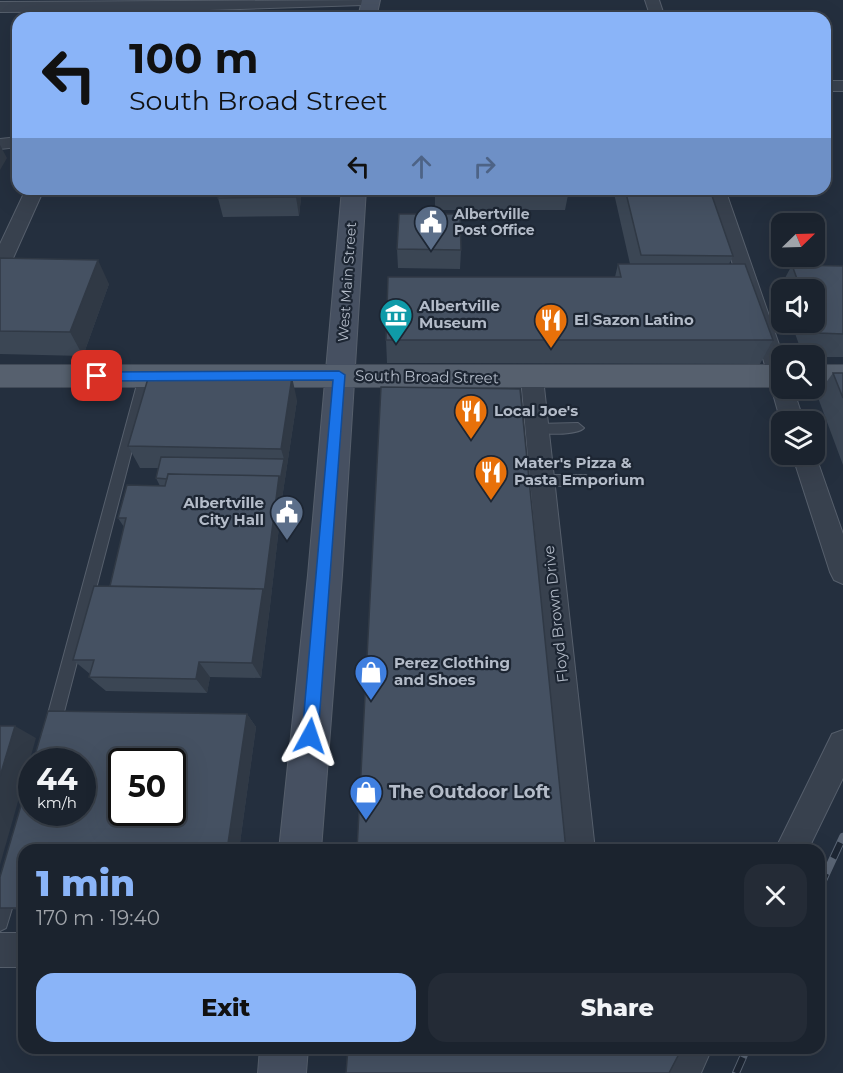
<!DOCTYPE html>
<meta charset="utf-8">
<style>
:root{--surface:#1b232e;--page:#242b36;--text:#f1f3f6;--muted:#a0a4aa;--line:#39404a;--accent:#8ab4f8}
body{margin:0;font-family:Montserrat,sans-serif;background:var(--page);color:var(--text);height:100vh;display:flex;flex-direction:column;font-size:22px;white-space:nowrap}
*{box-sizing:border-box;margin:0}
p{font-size:20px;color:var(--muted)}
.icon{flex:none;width:33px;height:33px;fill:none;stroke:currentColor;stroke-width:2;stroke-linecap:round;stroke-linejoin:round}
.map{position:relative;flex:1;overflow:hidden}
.drawer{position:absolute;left:18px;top:844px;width:807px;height:210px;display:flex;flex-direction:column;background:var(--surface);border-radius:18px;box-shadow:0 6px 24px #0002,0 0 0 2px var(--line)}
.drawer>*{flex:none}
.top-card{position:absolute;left:12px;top:12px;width:819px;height:183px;border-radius:18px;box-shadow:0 6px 24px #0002,0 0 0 2px var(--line);background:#8ab4f8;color:#111;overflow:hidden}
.needle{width:39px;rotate:67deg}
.fabs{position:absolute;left:771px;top:213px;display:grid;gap:12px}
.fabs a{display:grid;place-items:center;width:54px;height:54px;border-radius:12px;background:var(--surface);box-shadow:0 6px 24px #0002,0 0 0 2px var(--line);font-size:30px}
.speed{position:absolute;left:18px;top:748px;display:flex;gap:12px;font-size:30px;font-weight:700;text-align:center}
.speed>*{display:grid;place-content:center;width:78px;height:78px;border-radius:50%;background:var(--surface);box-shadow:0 6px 24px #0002,0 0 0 2px var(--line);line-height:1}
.speed small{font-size:15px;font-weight:400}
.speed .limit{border:3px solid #111;border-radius:9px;background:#fff;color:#111}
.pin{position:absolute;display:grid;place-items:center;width:51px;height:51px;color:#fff;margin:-26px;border-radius:12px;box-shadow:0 3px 9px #0006}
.me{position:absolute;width:66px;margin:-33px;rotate:5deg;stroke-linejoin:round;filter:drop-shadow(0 0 4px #0008)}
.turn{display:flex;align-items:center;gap:21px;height:126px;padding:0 18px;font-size:27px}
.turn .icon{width:78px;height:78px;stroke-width:2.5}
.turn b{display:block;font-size:42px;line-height:51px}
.lanes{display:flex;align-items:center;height:57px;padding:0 18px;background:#0003;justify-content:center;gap:30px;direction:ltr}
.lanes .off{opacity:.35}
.round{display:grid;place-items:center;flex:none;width:63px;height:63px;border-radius:18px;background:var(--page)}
.overview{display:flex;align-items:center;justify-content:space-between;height:102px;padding:0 18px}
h1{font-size:36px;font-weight:800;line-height:45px;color:var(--accent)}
.action{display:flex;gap:12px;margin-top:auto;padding:12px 18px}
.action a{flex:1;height:69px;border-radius:18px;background:var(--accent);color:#111;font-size:24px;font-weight:800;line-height:69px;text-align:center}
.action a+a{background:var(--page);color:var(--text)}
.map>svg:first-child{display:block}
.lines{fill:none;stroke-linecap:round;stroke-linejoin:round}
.service-casing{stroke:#565f6c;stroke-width:2}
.minor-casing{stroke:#565f6c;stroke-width:2}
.tertiary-casing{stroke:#565f6c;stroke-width:2}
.secondary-casing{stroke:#565f6c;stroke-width:2}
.primary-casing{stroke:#414a57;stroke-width:2}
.service{fill:#38414e;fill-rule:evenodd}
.minor{fill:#38414e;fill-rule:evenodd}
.tertiary{fill:#38414e;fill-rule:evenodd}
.secondary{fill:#465061;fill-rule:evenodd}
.primary{fill:#56606e;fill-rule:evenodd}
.rail-casing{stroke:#5a6575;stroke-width:8}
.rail{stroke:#1d2633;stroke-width:6;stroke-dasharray:17;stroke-linecap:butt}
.wall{fill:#3b4654;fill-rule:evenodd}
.shaded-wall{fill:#303945}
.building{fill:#455162;stroke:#303945;stroke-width:1.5;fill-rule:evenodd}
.route{fill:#1a73e8;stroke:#114b97;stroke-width:1.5}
.labels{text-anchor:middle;stroke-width:4.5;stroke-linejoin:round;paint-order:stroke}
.far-poi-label{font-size:14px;font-weight:bold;fill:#b4bcc9;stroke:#1d2633;text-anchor:start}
.far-street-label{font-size:14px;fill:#b4bcc9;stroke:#1d2633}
.poi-label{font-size:15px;font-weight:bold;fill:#b4bcc9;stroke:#1d2633;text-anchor:start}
.street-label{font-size:15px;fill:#b4bcc9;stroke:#1d2633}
.near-poi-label{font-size:18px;font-weight:bold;fill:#b4bcc9;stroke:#1d2633;text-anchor:start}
</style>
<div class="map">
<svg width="843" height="1073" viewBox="0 0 843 1073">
<rect width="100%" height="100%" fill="#242f3e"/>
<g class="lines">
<defs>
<path id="service" d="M145,373L151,377L51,762H35L139,377Z
M578,423L584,428C578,435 537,436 531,429L537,424Z
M542,475H586L592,480C587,488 541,488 536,480Z
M8,883L14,886L17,892L6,928L0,931V890L2,886Z"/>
<path id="minor" d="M645,0H659L665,18H651Z
M121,3L128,7L122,18H108L116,4Z
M825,81H843V91H825Z
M18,137V147L0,149V139Z
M26,189H44L10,265L7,270L0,271V244Z
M707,189H725L783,356H782V388H793L804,422H781L753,323Z
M532,370L540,372L543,378L595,850H563L521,378L524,372Z
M814,451L843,534V584L834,580L830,572L792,454H814Z
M843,730V778L808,850H775L832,734Z
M0,933H24V967H0Z
M674,1048H712L701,1073H663Z"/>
<path id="tertiary" d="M372,0L369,4L363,5L177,11L0,12V2Z"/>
<path id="secondary" d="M362,0H380L376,18H358Z
M342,189H366L342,575L321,850H279L308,575Z
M260,1048H308L306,1073H258Z"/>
<path id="primary" d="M0,365H782V387H0Z
M814,365H843V387H814Z"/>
</defs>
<use href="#service" class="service-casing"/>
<use href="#minor" class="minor-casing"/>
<use href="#tertiary" class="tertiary-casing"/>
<use href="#secondary" class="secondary-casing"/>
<use href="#primary" class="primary-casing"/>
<use href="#service" class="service"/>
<use href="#minor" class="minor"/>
<use href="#tertiary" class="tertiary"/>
<use href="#secondary" class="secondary"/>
<use href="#primary" class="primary"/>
<defs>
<path id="rail" d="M819,889L843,837
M736,1073L747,1048"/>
</defs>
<use href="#rail" class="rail-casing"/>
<use href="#rail" class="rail"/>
</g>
<path class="wall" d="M302,189L299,216L223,217L218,198Z
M435,189H569V190L565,210H435Z
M613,189H695L694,193L733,256L729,264L773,340L760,364L387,363L386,340L615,277L618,264H630Z
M397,249L461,250L460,269L398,268Z
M0,258L109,284L83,356L0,354Z
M792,265L843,266V357H814V356H803L791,322H814V290H782V297L779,289Z
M833,373H843V465L817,395Z
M297,400L283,492L270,606L261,678L210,677L207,693L106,691L89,677L90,674L73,660L110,586L124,527L118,518L160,486L156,478L158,468H140L128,446Z
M48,711L247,714L256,727L239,850H24V910L0,908V877L32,768V813H82V762H33ZM122,762H172V813H122Z"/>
<path class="shaded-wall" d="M0,145L7,158L0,170Z
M297,189H302L299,216L296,197Z
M98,260L109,284L83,356L70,332Z
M292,377L297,400L283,492L270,606L261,678L252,663L279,476L284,459L281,449Z
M199,662L210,677L207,693L196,679Z
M247,714L256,727L239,850H227Z
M15,726L36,738L0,865V776Z"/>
<path class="building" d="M220,189H297L296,197L218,198Z
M436,189H569V190L436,191Z
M625,189H686L687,193H711L733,256L641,255Z
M399,214H460L461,250L397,249Z
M0,258L98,260L70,332L0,331Z
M618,264H745L773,340H386L388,277H621Z
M792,265L843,266V334L818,333L814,322V290H801Z
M833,373H843V398Z
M149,375L292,377L281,449L128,446Z
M381,387L520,389L566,850H357Z
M161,457L284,459L280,481L279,476L168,474L167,479L156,478Z
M168,474L279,476L264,593L263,589L110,586L126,518H118L127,485L165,486Z
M94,586L263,589L252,663L199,662L196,679L89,677L94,660H73Z
M48,711L247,714L227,850H24V908H0V877L32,768V813H82V762H33ZM122,762H172V813H122Z
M0,726H15L0,776Z
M348,1048H682L669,1073H346Z"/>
<path class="route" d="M339,371L345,375L318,736L316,741L310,744L304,741L302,736L333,380L97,381L91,376L97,372Z"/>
<defs>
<symbol id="civic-pin" viewBox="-11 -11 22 30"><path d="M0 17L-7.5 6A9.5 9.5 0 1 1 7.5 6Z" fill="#5c6f8a" stroke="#1d2633"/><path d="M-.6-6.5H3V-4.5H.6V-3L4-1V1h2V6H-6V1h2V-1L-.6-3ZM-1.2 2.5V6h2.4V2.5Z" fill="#fff"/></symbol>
<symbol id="museum-pin" viewBox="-11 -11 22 30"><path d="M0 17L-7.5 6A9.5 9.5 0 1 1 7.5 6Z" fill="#0f9aa8" stroke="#1d2633"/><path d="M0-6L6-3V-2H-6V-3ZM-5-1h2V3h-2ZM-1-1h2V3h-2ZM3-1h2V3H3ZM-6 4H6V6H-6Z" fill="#fff"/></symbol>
<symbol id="restaurant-pin" viewBox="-11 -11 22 30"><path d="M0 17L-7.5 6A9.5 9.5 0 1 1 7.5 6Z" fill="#e8710a" stroke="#1d2633"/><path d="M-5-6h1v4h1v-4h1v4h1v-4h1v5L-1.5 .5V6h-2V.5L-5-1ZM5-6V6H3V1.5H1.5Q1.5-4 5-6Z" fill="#fff"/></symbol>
<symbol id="shop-pin" viewBox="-11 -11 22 30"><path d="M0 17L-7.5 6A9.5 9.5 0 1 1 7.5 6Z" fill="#3f7fe0" stroke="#1d2633"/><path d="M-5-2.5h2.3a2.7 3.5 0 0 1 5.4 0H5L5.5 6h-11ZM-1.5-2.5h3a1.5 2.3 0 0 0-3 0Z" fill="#fff"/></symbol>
</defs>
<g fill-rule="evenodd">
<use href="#civic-pin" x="412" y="203" width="38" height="52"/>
<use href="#museum-pin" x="377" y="296" width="38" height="52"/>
<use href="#restaurant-pin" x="532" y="301" width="38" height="52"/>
<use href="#restaurant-pin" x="452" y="392" width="38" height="52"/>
<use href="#restaurant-pin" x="472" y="453" width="38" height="52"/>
<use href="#civic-pin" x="268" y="493" width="38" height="52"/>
<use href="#shop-pin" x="352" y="653" width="38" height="52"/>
<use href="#shop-pin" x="347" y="773" width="38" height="52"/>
</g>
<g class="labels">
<g class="far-poi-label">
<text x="454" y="219">Albertville<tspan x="454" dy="16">Post Office</tspan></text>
</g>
<g class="far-street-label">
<text transform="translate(347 282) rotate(-86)" y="5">West Main Street</text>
</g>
<g class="poi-label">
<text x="419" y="311">Albertville<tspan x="419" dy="17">Museum</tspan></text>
<text x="574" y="325">El Sazon Latino</text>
<text x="494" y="416">Local Joe's</text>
<text x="514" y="468">Mater's Pizza &amp;<tspan x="514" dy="17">Pasta Emporium</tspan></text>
<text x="264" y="508" text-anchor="end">Albertville<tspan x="264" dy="17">City Hall</tspan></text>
<text x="394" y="668">Perez Clothing<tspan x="394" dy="17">and Shoes</tspan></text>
</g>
<g class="street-label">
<text transform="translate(427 377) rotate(1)" y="5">South Broad Street</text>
<text transform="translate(556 614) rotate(-96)" y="5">Floyd Brown Drive</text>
</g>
<g class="near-poi-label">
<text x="389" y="798">The Outdoor Loft</text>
</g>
</g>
</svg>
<div class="fabs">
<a><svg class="needle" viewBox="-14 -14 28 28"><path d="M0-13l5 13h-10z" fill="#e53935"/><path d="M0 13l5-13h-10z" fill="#a0a4aa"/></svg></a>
<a><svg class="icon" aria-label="sound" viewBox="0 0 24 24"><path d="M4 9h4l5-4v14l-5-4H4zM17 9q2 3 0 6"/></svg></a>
<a><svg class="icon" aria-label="search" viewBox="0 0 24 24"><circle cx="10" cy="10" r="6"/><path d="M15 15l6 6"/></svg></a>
<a><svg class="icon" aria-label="layers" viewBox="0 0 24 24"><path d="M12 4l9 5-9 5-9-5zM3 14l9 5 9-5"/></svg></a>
</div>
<div class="speed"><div>44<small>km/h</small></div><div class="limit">50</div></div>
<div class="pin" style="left:97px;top:376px;background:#d93025"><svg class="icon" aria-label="arrive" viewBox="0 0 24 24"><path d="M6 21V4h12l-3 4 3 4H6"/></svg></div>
<svg class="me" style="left:310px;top:736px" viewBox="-20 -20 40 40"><path d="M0-17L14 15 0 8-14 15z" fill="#1a73e8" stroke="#fff" stroke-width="4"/></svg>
<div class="top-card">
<div class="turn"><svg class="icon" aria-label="left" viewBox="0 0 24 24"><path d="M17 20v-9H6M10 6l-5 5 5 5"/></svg><div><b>100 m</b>South Broad Street</div></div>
<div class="lanes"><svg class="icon" aria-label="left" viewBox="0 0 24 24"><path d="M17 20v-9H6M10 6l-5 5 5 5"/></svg><svg class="icon off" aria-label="ahead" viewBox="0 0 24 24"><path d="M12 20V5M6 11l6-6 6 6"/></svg><svg class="icon off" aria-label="right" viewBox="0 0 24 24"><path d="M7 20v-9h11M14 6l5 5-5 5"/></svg></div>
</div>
<section class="drawer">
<div class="overview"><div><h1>1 min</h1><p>170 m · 19:40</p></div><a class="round"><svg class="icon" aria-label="close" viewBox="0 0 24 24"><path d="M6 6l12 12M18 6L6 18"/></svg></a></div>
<div class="action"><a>Exit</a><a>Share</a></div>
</section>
</div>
